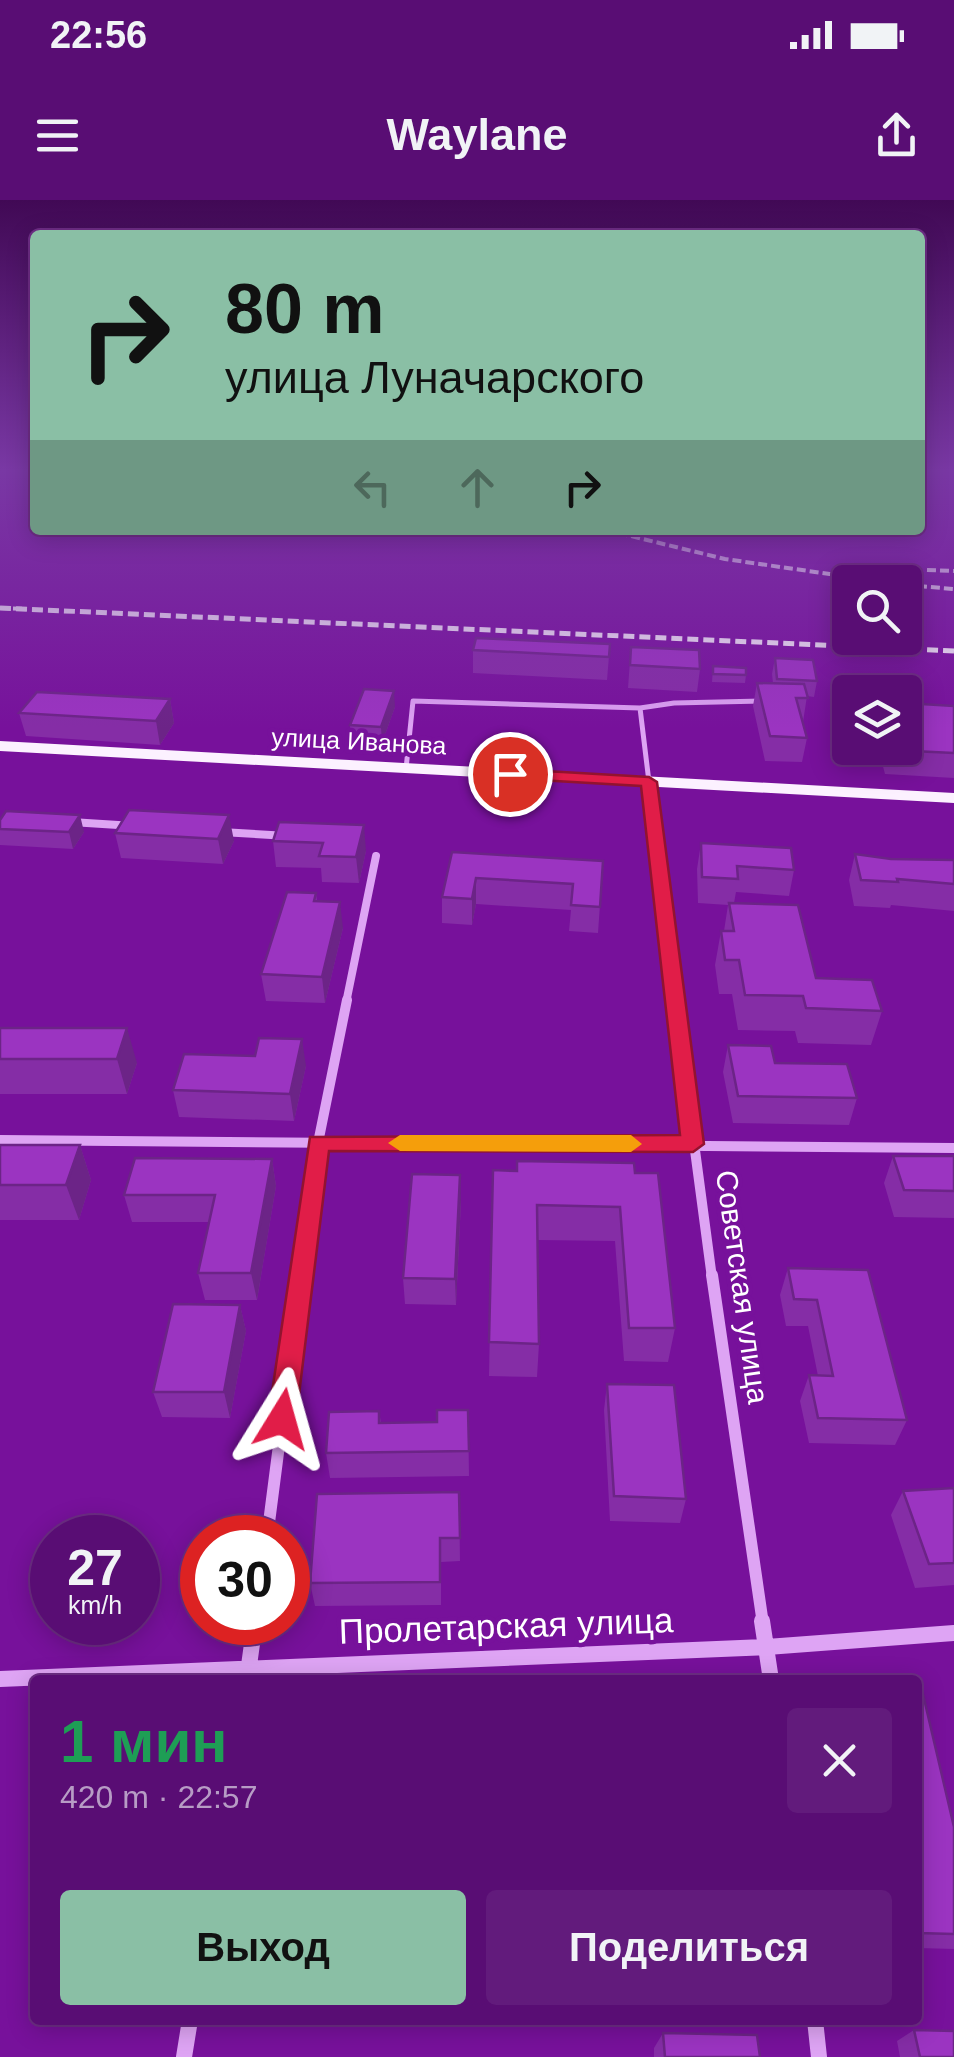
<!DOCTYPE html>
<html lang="ru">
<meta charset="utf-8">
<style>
:root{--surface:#590d74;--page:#621b7c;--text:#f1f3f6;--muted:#b79cc5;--line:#6e2d86;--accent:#8abfa5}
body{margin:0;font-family:Arial,sans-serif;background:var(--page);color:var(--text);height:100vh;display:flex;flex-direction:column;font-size:38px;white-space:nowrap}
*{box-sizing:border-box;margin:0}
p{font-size:32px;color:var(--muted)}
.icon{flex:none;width:55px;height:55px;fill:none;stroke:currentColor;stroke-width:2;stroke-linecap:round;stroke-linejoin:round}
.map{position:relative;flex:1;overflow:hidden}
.sheet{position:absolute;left:30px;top:1475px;width:892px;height:350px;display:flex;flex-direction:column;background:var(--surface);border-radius:10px;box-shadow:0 5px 25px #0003,0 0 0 2px var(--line)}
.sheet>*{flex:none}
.top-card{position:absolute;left:30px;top:30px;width:895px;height:305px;border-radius:10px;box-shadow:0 5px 25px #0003,0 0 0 2px var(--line);background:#8abfa5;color:#111;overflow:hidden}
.buttons{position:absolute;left:832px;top:365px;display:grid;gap:20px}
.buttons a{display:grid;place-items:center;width:90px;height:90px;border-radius:10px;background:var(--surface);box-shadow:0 5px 25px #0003,0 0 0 2px var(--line);font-size:50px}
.speed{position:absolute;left:30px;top:1315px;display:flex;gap:20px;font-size:50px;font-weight:700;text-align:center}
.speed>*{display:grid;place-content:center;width:130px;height:130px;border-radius:50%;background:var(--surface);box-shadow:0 5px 25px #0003,0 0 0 2px var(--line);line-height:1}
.speed small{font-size:25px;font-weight:400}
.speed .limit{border:15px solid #d22;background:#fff;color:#111}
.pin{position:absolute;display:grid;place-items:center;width:85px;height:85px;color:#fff;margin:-42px;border:5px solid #fff;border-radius:50%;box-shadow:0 2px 10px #0007}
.me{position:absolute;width:110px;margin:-55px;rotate:8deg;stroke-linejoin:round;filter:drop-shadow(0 0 8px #0008)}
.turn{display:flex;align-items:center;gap:35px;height:210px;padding:0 30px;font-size:45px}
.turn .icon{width:130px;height:130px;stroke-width:2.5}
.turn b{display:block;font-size:70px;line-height:85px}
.lanes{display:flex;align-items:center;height:95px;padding:0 30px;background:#0003;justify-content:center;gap:50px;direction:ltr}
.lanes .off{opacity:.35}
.round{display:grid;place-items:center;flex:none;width:105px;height:105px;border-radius:10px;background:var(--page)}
.headline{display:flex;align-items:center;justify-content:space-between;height:170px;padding:0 30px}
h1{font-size:60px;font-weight:700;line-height:75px;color:#1e9e55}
.button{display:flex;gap:20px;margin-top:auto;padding:20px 30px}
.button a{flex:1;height:115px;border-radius:10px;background:var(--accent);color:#111;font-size:40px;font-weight:700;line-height:115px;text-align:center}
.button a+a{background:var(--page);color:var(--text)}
.status{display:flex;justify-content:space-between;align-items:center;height:70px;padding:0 50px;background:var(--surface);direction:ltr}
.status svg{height:28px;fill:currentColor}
header{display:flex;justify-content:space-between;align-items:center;height:130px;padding:0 30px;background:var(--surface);font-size:45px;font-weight:700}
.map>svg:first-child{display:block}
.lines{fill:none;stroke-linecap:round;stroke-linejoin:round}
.lane{stroke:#dea4f4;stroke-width:5}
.street-far3{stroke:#dea4f4;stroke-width:8}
.street-far2{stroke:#dea4f4;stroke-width:10}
.street-far1{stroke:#dea4f4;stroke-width:12}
.street{stroke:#dea4f4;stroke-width:16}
.primary{fill:#fcf1ff;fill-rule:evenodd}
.rail-far1{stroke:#fff;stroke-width:4;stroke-dasharray:9 4;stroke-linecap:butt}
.rail{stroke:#fff;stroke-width:5;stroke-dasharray:11 5;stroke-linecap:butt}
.wall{fill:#852da6}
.shaded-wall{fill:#6c2487}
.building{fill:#9b34c1;stroke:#6c2487;stroke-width:2.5}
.route{fill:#e11d48;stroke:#92132f;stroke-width:2.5}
.slow{fill:#f59e0b}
.labels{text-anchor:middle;stroke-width:9;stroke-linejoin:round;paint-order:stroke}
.far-street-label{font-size:25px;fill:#fff;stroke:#77119b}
.street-label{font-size:30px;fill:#fff;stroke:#77119b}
.near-street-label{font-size:35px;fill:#fff;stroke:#77119b}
</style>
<div class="status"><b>22:56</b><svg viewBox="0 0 49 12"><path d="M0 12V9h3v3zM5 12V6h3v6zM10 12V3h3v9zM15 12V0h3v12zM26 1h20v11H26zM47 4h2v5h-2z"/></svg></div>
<header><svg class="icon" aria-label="menu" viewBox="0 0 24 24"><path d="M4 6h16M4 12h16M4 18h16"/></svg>Waylane<svg class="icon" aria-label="share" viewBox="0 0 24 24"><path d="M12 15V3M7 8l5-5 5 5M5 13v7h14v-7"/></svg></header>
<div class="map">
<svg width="954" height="1857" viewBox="0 0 954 1857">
<rect width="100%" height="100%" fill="#77119b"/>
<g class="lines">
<path class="lane" d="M640,508L649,582
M406,569L413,501L640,508L674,503L762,501"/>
<path class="street-far3" d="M649,582L676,803
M71,622L134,626
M221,632L288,636
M346,803L376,656"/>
<path class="street-far2" d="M675,800L712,1078
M0,940L954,948
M301,1078L318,943L347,800"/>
<path class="street-far1" d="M712,1075L763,1424
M267,1338L301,1075"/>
<path class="street" d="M762,1421L771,1480
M0,1479L767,1447L954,1433
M247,1480L255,1422
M815,1820L819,1857
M184,1857L190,1820"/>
<path class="primary" d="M0,541L954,593V603L0,551Z"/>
<path class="rail-far1" d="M606,330L725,359L885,382
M927,370L954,371
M905,385L954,389
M0,408L27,409"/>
<path class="rail" d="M0,408L954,451"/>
</g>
<path class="wall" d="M610,444L607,480L473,473V450Z
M631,447L700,469L697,492L628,488Z
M775,458L817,481L814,497L807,496L803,522L807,538L802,562L765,561L753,506L757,483H773L772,474Z
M713,466L746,475L745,483L712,482Z
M170,499L174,523L160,545L26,536L19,513Z
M905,503L954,506V578L885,574L878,548H905Z
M395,507L382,543L351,541L350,525Z
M129,610L234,641L223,664L121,658L115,633Z
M0,620L84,632L73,649L0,645Z
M279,622L366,651L359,683L322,682L321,668L276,667L273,641Z
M701,643L794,670L789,696L736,692L734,703L816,778L882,811L871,845L798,843L795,831L738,830L732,794H719L715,765L721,731H724L728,705L698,703L697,669Z
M452,652L603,661L598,733L569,731L571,710L476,704L472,725L442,723V697Z
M855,654L891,659L954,660V711L891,705L890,708L854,706L849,680Z
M316,693L317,701L343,728L325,803L266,801L261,774Z
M0,828L137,863L127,894H0Z
M728,845L775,863L857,898L849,925L733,923L723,872Z
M255,856L306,866L294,921L179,917L173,890Z
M0,945H80L91,980L79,1020H0Z
M893,956H954V1018L894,1017L884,983Z
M272,959L276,986L257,1100H205L198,1073L210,1022H132L124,995Z
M493,970L635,973L675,1128L668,1162L624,1161L615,1041L538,1040L539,1144L537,1177L489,1176Z
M461,1002L456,1105L405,1104L403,1078Z
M788,1068L868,1070L907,1220L895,1245L809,1243L800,1201L809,1175L818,1176L808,1126H786L780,1095Z
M240,1105L246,1131L230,1218L162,1217L153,1192Z
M607,1184L686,1299L680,1323L610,1321L604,1210Z
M468,1210L469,1276L330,1278L326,1253L379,1211L381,1223L437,1222Z
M954,1288V1385L915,1388L891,1315L903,1291Z
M459,1292L460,1361L441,1362V1405L315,1406L310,1383Z
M918,1490L954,1627V1749L918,1748Z
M914,1830L954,1857H900L897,1841Z
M663,1833L760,1857H654V1848Z"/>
<path class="shaded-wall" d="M394,491L395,507L382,543L381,527Z
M170,499L174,523L160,545L156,521Z
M80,615L84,632L73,649L69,632Z
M229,615L234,641L223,664L218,639Z
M364,625L366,651L359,683L356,657Z
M476,678V704L472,725V699Z
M340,702L343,728L325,803L322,777Z
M127,828L137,863L127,894L117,859Z
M302,839L306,866L294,921L290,894Z
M80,945L91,980L79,1020L66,985Z
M272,959L276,986L257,1100L251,1073Z
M460,975L461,1002L456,1105L455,1079Z
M240,1105L246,1131L230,1218L224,1192Z"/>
<path class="building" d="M476,438L610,444L609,457L473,450Z
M631,447L699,450L700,469L630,465Z
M775,458L813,460L817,481L777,479Z
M713,466L746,468V475L713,474Z
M757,483L804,484L808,498H796L807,538L770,536Z
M364,489L394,491L381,527L350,525Z
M37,492L170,499L156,521L19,513Z
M905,503L954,506V553L892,550L891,548H905V522H911Z
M129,610L229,615L218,639L115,633Z
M6,611L80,615L69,632L0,629V620Z
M279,622L364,625L356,657L319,656L323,643L273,641Z
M701,643L791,648L794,670L737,666L738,679L702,677Z
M452,652L603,661L600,707L571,705L573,684L476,678L472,699L442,697Z
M855,654L891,659L954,660V684L897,679L898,682L861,680Z
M287,692L316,693L314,701L340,702L322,777L261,774Z
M729,703L798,705L816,778L872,780L882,811L806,808L803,796L745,795L739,760H725L721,731H734Z
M0,828H127L117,859H0Z
M259,838L302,839L290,894L173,890L184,854L255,856Z
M728,845L771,846L775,863L847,864L857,898L738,896Z
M0,945H80L66,985H0Z
M893,956H954V991L904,990Z
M135,958L272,959L251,1073H198L215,995H124Z
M517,961L634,963L635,973H658L675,1128H629L620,1007L537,1005L539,1144L489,1142L493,970L517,971Z
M412,974L460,975L455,1079L403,1078Z
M788,1068L868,1070L907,1220L818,1218L809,1175L833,1176L817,1100L794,1099Z
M173,1104L240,1105L224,1192H153Z
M607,1184L674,1185L686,1299L614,1296Z
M437,1210H468L469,1251L326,1253L329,1212L379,1211V1223L437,1222Z
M954,1288V1363L929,1364L903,1291Z
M459,1292L460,1338H440V1382L310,1383L317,1294Z
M918,1490H922L954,1627V1734L918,1733Z
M914,1830L954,1831V1857H920Z
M663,1833L757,1835L760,1857H665Z"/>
<linearGradient id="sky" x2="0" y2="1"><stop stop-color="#410955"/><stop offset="0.51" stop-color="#7938a4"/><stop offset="1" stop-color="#7938a4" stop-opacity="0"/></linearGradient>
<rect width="954" height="529" fill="url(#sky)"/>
<path class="route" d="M510,569L649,577L657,582L704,944L693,952L329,951L296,1219L292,1228L282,1232L272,1228L268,1219L310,937L680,935L641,586L505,578V571Z"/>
<path class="slow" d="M400,935H631L642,944L631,952L400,951L388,943Z"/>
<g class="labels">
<g class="far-street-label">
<text transform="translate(359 541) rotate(3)" y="9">улица Иванова</text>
</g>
<g class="street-label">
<text transform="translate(742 1087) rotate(82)" y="10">Советская улица</text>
</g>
<g class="near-street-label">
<text transform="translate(506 1426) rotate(-2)" y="12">Пролетарская улица</text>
</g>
</g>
</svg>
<div class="buttons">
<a><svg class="icon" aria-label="search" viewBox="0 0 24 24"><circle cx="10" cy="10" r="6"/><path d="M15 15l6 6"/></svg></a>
<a><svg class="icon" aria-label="layers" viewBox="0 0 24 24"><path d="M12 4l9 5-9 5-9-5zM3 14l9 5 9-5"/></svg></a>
</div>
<div class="speed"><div>27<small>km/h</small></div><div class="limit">30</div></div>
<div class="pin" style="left:510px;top:574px;background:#d93025"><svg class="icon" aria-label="arrive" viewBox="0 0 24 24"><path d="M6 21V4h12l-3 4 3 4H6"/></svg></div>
<svg class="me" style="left:282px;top:1219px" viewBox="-20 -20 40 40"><path d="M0-17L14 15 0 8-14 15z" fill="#e11d48" stroke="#fff" stroke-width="4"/></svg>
<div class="top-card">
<div class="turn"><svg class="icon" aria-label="right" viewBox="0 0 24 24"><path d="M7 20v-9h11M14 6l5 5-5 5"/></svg><div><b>80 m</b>улица Луначарского</div></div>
<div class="lanes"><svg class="icon off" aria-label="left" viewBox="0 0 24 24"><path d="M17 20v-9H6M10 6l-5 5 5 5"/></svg><svg class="icon off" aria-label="ahead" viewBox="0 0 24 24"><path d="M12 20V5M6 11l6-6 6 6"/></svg><svg class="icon" aria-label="right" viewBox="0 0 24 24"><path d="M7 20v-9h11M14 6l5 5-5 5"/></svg></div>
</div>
<section class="sheet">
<div class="headline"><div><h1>1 мин</h1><p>420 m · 22:57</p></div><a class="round"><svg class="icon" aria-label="close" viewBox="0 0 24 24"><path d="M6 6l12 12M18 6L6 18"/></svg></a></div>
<div class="button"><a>Выход</a><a>Поделиться</a></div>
</section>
</div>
